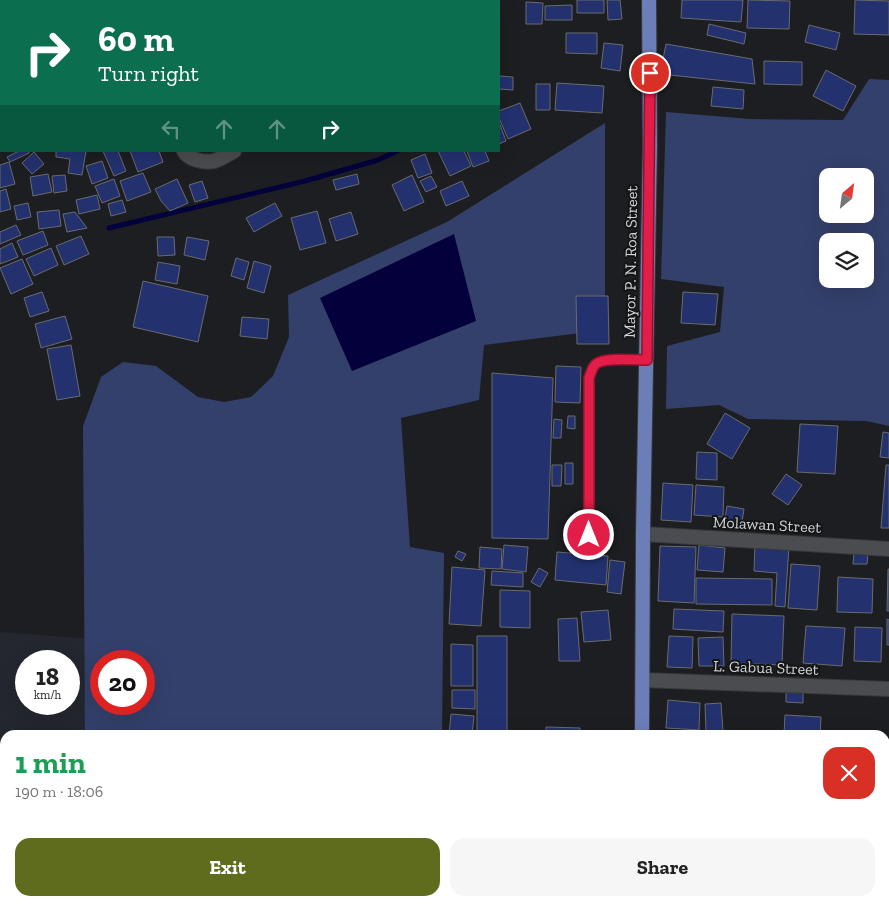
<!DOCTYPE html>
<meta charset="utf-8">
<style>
:root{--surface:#fff;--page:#f6f6f6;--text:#222;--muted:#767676;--accent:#5f6c1e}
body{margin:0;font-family:"Zilla Slab",serif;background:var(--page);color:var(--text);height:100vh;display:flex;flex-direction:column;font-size:19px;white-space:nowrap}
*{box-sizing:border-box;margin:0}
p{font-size:16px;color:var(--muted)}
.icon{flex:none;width:28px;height:28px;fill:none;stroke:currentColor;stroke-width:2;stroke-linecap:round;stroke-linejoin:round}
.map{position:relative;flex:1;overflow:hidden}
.panel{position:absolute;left:0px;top:730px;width:890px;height:176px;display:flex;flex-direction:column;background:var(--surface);border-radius:15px 15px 0 0;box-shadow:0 5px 20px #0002}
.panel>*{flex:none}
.banner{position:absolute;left:0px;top:0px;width:500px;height:152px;box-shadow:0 5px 20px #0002;background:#0b6e4f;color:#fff;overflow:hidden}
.needle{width:32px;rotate:29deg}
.tools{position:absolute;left:819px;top:168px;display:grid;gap:10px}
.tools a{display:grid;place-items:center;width:55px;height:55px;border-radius:10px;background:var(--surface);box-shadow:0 5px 20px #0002;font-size:25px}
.speed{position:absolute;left:15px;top:650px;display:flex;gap:10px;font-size:25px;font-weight:700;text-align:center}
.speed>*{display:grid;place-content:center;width:65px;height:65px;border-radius:50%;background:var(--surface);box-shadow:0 5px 20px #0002;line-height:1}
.speed small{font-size:12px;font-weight:400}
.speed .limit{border:8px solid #d22;background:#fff;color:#111}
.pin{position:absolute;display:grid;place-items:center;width:42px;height:42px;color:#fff;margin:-21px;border:2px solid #fff;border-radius:50%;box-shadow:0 1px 5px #0007}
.me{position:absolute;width:55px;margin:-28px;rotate:0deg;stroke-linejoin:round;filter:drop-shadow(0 0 4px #0008)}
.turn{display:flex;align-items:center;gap:18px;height:105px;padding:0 15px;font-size:22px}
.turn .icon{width:65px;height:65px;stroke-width:2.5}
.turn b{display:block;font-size:35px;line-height:42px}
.lanes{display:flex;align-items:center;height:48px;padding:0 15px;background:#0003;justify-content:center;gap:25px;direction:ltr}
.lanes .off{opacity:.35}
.round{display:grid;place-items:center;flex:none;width:52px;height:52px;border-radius:15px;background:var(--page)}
.summary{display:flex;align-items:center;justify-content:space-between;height:85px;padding:0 15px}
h1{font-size:30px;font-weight:800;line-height:38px;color:#1e9e55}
.action{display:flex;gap:10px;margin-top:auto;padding:10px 15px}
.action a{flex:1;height:58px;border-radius:15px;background:var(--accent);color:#fff;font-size:20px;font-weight:800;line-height:58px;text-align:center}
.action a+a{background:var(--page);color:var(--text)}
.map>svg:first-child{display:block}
.built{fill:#24272f;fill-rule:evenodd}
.green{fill:#33406b;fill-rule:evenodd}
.water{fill:#04003b}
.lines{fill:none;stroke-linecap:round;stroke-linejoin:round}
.stream{stroke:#04003b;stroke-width:5}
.building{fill:#23316f;stroke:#696b6e}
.service-casing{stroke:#38393b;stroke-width:10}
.minor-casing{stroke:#38393b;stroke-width:16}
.tertiary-casing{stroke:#38393b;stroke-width:16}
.primary-casing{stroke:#38393b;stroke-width:16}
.service{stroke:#4b4c4f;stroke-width:8}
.minor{stroke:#4b4c4f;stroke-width:14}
.tertiary{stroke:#4b4c4f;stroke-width:14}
.primary{stroke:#6c7eb8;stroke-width:14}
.route-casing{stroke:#92132f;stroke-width:12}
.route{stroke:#e11d48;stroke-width:9}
.labels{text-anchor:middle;stroke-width:4;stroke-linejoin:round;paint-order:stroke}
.street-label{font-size:16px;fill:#d2d3d5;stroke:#141517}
</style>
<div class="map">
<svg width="889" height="906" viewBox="0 0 889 906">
<rect width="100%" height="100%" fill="#1d1e21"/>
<path class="built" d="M0,632L106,640L101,661V704L99,735H5V901H88L87,906H0ZM26,661H69V704H26Z"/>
<path class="green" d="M869,79L889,80V426L866,421L748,419L719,405L666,409L667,346L720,332L724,287L661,279L666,112L750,119L843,120ZM828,176H865V214H828ZM828,241H865V279H828Z
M605,123V330L484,345L479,400L401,418L410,547L444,553L442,735H85L83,426L101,377L123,362L156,366L198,397L224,402L251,397L273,376L289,337L288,295L447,222ZM101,661H144V704H101Z
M86,901H441V904L463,906H86Z"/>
<path class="water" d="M454,234L476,321L352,371L320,298Z"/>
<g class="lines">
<path class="stream" d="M470,0L471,1
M109,228L305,181L378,160L397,151"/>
</g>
<path class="building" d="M27,0H61L62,1H28Z
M577,0H604V13H577Z
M607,0H620L622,19L608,20Z
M682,0H743L741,22L681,18Z
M748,0L790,1L789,29L747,28Z
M855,0L889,1V35L854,34Z
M526,2L543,3L542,24H526Z
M572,5V20H545V6Z
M709,24L746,33L744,44L707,35Z
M809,25L840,33L836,50L805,42Z
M566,33H597V54L566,53Z
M604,43L623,45L620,71L601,68Z
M666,44L752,59L755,84L660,74Z
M764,61L802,62V85L764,84Z
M826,70L856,86L843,111L813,96Z
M499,76L513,77V90L499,89Z
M557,83L604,86L602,113L555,110Z
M536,84H550V110H536Z
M713,87L744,90L743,109L711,106Z
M520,103L531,129L508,139L499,118V111Z
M499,122L506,141L499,144Z
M19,151H29V153L10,162L7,157Z
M56,151H86L82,175L68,173L70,159L56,157Z
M103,151H118L126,171L114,176Z
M130,151H159L163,162L138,172Z
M438,151H464L471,166L450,176Z
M467,151H485L489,161L473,167Z
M34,152L44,164L32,174L22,163Z
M425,154L432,173L418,178L411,160Z
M102,161L108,178L92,184L86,166Z
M9,162L15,184L0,188V165Z
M143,173L151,192L127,201L120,181Z
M48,174L52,192L33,196L30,177Z
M357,174L359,184L336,190L333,180Z
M65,175L67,191L54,193L52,176Z
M412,175L424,202L404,211L392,185Z
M431,176L437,187L426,192L420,181Z
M114,179L120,196L102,203L95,186Z
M177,179L188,203L170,211L161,201L155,189Z
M202,181L208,198L195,202L189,185Z
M462,181L469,196L446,206L440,191Z
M6,189L11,209L0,212V191Z
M97,195L100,209L79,214L76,200Z
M122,200L126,212L111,216L108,204Z
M28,203L31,217L17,220L14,206Z
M275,203L282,216L254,232L246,218Z
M59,210L61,226L39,229L37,212Z
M317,211L326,243L300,250L291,218Z
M75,212L87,228L67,232L63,214Z
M351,212L358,234L336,241L329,219Z
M16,225L21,235L0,244V232Z
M43,231L48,245L23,255L17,241Z
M81,236L89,254L64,265L56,246Z
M157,237H174L175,255L158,256Z
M187,237L209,241L205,260L184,255Z
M12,243L18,257L0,264V249Z
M51,248L58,265L34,276L26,259Z
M236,258L249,262L244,280L231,276Z
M22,259L33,284L11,294L0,268Z
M254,261L271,266L264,293L247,288Z
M158,262L180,266L177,284L155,280Z
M143,281L208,296L198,342L133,327Z
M42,292L49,311L30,317L24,298Z
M683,292L718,294L715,325L681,323Z
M576,296H608L609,344H577Z
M65,316L72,339L41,348L35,324Z
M242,317L269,319L267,339L240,336Z
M71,345L80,396L57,400L47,349Z
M556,366L581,367L580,403L555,402Z
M492,373L553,378L548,539L492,538Z
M725,413L750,428L732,459L707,444Z
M568,416H575V429L567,428Z
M554,419L562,420L561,438H553Z
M800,424L838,426L835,474L797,472Z
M883,432L889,433V458L880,457Z
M697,452L717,453V480L696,479Z
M565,463H573V484H565Z
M552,465H562L561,486H552Z
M886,465H889V528H881Z
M786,474L802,485L788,505L772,494Z
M663,483L693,485L691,522L661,520Z
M696,485L724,487L723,517L694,515Z
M727,506L744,509L742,522L725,519Z
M755,544L789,546L785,607L775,606L777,573L754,571Z
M504,545L528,547L526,572L502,569Z
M699,545L725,548L723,572L697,570Z
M660,546L696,547L694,603L658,601Z
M480,547L502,549L501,569L479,568Z
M458,551L466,554L462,561L455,557Z
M557,552L608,556L606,585L555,580Z
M854,553L868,554L867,564H853Z
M610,560L625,562L621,594L607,592Z
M791,564L820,566L817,610L788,608Z
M452,567L485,570L481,626L449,624Z
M539,568L548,573L540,587L531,582Z
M888,569H889V611H887Z
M492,571L523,573V587L491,585Z
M838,577L873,579L872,613L837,612Z
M696,578L772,579V605L696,604Z
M500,590L530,591V628L500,627Z
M674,609L724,611L723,632L673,629Z
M608,610L611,640L584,642L581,612Z
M732,614L784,616L782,665L731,663Z
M577,618L580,661H559L558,619Z
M887,619L889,620V645H887Z
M806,626L845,628L842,666L803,663Z
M855,627L882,628L881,662L854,661Z
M477,636H507V735H477Z
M669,636L693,637L692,668L667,667Z
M723,637L724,666H699L698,638Z
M451,644L473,645V686H451Z
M786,688H803V703L786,702Z
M452,690H475V709L452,708Z
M668,700L700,703L699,730L666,728Z
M721,703L723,731H706L705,704Z
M451,714L474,716L472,735H449Z
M785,715L821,717L820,735H784Z
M546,727L580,728V735H546Z
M59,732V735H27V733Z
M666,732L702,734V735H666Z
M885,825H889V856H885Z
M0,848H5V884H0Z
M23,901H70L69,906H23Z"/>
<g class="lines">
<defs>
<path id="service" d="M589,535V378C591,373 591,367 596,364C604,357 635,360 647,360"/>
<path id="minor" d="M118,0V1
M184,151C189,160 205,163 214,161C221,159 228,154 234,151
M643,680L889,689
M885,807H889
M642,901L889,904"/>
<path id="tertiary" d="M643,534L889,549"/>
<path id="primary" d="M642,735L643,534L650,146L649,0
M638,906V901"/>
</defs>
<use href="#service" class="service-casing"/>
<use href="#minor" class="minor-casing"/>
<use href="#tertiary" class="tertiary-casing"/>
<use href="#primary" class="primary-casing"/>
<use href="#service" class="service"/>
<use href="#minor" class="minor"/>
<use href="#tertiary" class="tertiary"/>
<use href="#primary" class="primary"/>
</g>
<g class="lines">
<defs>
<path id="route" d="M589,535V378C591,373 592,367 596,364C604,357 635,360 647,360L650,73"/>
</defs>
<use href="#route" class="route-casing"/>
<use href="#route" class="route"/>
</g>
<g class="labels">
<g class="street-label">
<text transform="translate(630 262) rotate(-89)" y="6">Mayor P. N. Roa Street</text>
<text transform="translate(767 524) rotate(3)" y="6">Molawan Street</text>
<text transform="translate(766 667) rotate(2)" y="6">L. Gabua Street</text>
</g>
</g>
</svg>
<div class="tools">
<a><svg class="needle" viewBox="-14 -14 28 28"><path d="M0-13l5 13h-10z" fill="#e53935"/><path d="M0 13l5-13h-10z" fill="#767676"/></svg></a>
<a><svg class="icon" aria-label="layers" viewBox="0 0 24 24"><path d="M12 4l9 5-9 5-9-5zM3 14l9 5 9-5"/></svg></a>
</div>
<div class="speed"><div>18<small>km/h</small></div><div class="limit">20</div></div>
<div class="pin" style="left:650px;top:73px;background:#d93025"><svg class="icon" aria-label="arrive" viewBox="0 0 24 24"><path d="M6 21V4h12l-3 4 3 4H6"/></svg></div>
<svg class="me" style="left:589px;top:535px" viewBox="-20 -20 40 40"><circle r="17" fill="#e11d48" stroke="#fff" stroke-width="3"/><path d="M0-11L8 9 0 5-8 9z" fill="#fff"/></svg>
<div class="banner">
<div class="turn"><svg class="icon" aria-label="right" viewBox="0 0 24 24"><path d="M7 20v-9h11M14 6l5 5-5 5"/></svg><div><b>60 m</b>Turn right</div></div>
<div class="lanes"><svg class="icon off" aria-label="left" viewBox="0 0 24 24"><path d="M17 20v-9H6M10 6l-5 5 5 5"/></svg><svg class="icon off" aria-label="ahead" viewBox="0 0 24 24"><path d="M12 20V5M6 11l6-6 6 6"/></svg><svg class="icon off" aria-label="ahead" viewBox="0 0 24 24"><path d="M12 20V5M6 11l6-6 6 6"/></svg><svg class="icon" aria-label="right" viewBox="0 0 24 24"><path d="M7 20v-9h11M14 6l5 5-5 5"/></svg></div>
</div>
<section class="panel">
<div class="summary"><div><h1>1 min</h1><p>190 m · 18:06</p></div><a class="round" style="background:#d93025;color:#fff"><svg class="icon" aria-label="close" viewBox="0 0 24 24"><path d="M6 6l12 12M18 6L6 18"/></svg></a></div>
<div class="action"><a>Exit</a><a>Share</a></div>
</section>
</div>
